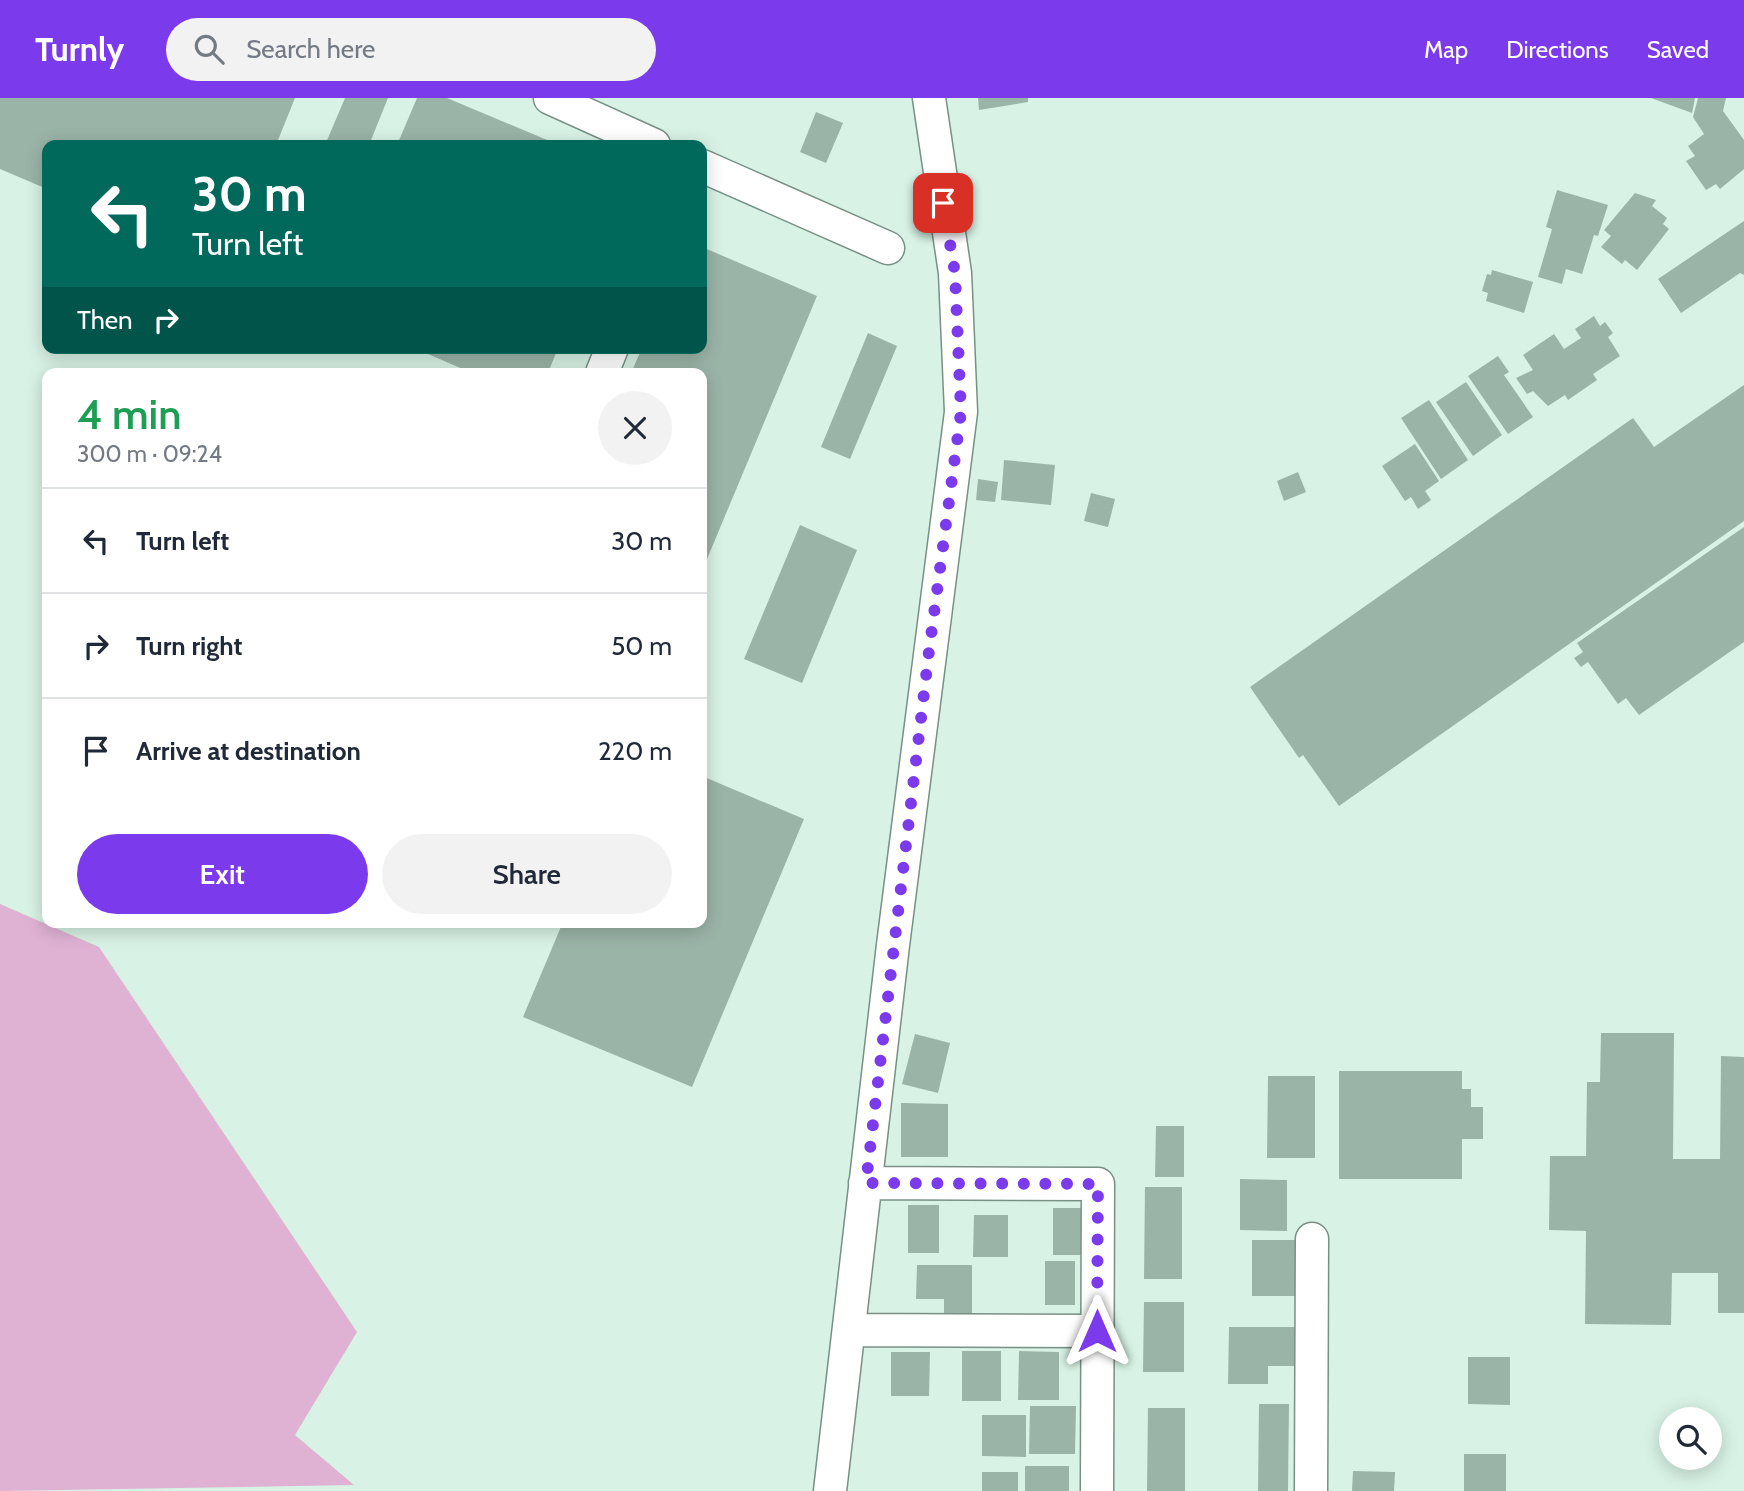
<!DOCTYPE html>
<meta charset="utf-8">
<style>
:root{--surface:#fff;--page:#f2f2f3;--text:#1f2937;--muted:#747a83;--line:#e0e1e3;--accent:#7c3aed}
body{margin:0;font-family:Cabin,sans-serif;background:var(--page);color:var(--text);height:100vh;display:flex;flex-direction:column;font-size:26px;white-space:nowrap}
*{box-sizing:border-box;margin:0}
p{font-size:23px;color:var(--muted)}
.icon{flex:none;width:38px;height:38px;fill:none;stroke:currentColor;stroke-width:2;stroke-linecap:round;stroke-linejoin:round}
.map{position:relative;flex:1;overflow:hidden}
.drawer{position:absolute;left:42px;top:270px;width:665px;height:560px;display:flex;flex-direction:column;background:var(--surface);border-radius:14px;box-shadow:0 4px 18px #0003}
.drawer>*{flex:none}
.top-card{position:absolute;left:42px;top:42px;width:665px;height:214px;border-radius:14px;box-shadow:0 4px 18px #0003;background:#00695c;color:#fff;overflow:hidden}
.controls{position:absolute;left:1659px;top:1309px;display:grid;gap:14px}
.controls a{display:grid;place-items:center;width:63px;height:63px;border-radius:50%;background:var(--surface);box-shadow:0 4px 18px #0003;font-size:35px}
.pin{position:absolute;display:grid;place-items:center;width:60px;height:60px;color:#fff;margin:-30px;border-radius:14px;box-shadow:0 4px 10px #0006}
.me{position:absolute;width:77px;margin:-38px;rotate:0deg;stroke-linejoin:round;filter:drop-shadow(0 0 5px #0008)}
.turn{display:flex;align-items:center;gap:24px;height:147px;padding:0 35px;font-size:32px}
.turn .icon{width:91px;height:91px;stroke-width:2.5}
.turn b{display:block;font-size:49px;line-height:60px}
.then{display:flex;align-items:center;height:66px;padding:0 35px;background:#0003;gap:14px;font-size:26px}
.round{display:grid;place-items:center;flex:none;width:74px;height:74px;border-radius:37px;background:var(--page)}
.headline{display:flex;align-items:center;justify-content:space-between;height:119px;padding:0 35px}
h1{font-size:42px;font-weight:600;line-height:52px;color:#1e9e55}
.action{display:flex;gap:14px;margin-top:auto;padding:14px 35px}
.action a{flex:1;height:80px;border-radius:42px;background:var(--accent);color:#fff;font-size:28px;font-weight:600;line-height:80px;text-align:center}
.action a+a{background:var(--page);color:var(--text)}
ul{padding:0;list-style:none}
li{display:flex;align-items:center;gap:21px;height:105px;padding:0 35px;border-top:2px solid var(--line)}
li div{flex:1}
li b{display:block;font-size:26px}
li em{font-style:normal}
header{display:flex;align-items:center;gap:42px;box-sizing:border-box;height:98px;padding:0 35px;background:var(--accent);color:#fff}
header strong{font-size:33px}
nav{display:flex;gap:38px;margin-inline-start:auto;font-size:24px}
.search{width:490px;height:63px;background:var(--page);display:flex;align-items:center;gap:18px;box-sizing:border-box;padding:0 24px;border-radius:38px;color:var(--muted);font-size:26px}
.map>svg:first-child{display:block}
.green{fill:#dfb2d3}
.building{fill:#9bb4a8}
.lines{fill:none;stroke-linecap:round;stroke-linejoin:round}
.minor-casing{stroke:#789085;stroke-width:35}
.minor{stroke:#fff;stroke-width:32}
.route{stroke:#7c3aed;stroke-width:12;stroke-dasharray:0 21.6}
</style>
<header>
<strong>Turnly</strong>
<div class="search"><svg class="icon" aria-label="search" viewBox="0 0 24 24"><circle cx="10" cy="10" r="6"/><path d="M15 15l6 6"/></svg>Search here</div>
<nav><a>Map</a><a>Directions</a><a>Saved</a></nav>
</header>
<div class="map">
<svg width="1744" height="1393" viewBox="0 0 1744 1393">
<rect width="100%" height="100%" fill="#d8f2e5"/>
<path class="green" d="M0,806L99,849L357,1234L295,1337L354,1387L0,1393Z"/>
<path class="building" d="M0,0H295L276,47H47V91L0,71Z
M345,0H388L369,47H325Z
M417,0H447L559,47H397Z
M978,0H1028V4L979,12Z
M1651,0H1695L1692,15Z
M1698,0H1726L1723,13L1744,42V71L1720,91L1716,86L1706,92L1686,63L1695,58L1688,48L1704,36L1693,19Z
M816,14L843,25L826,65L800,54Z
M1557,92L1608,107L1598,138L1594,137L1582,176L1566,171L1562,186L1538,179L1552,131L1546,129Z
M1635,95L1656,102L1652,108L1667,120L1663,126L1669,131L1637,172L1625,162L1622,166L1601,149L1611,138L1604,132Z
M1744,123V177L1740,175L1681,215L1658,181Z
M702,149L817,198L702,473V275H631L642,250H702Z
M1492,172L1533,184L1524,215L1486,203L1488,195L1482,193L1487,176L1491,177Z
M1594,218L1600,228L1605,224L1613,235L1608,239L1620,258L1593,276L1597,282L1568,302L1565,297L1548,308L1533,293L1527,296L1516,280L1533,272L1523,257L1554,236L1564,251L1581,240L1575,231Z
M868,235L897,248L850,361L821,349Z
M414,250H558L548,275H472Z
M1498,258L1509,274L1504,277L1533,319L1508,336L1468,278Z
M1466,284L1502,337L1473,358L1436,304Z
M1744,287V423L1339,708L1303,657L1299,660L1250,589L1633,320L1654,349Z
M1429,302L1468,362L1441,381L1401,320Z
M1415,346L1439,383L1425,393L1431,402L1418,411L1411,399L1405,403L1382,368Z
M1004,362L1055,367L1051,407L1001,402Z
M1298,374L1306,394L1284,403L1277,383Z
M978,381L998,384L995,404L976,402Z
M1091,395L1115,401L1108,429L1084,423Z
M800,427L857,452L802,585L744,561Z
M1744,429V544L1639,617L1626,600L1618,606L1588,564L1581,569L1574,560L1583,554L1577,545Z
M702,678L804,721L692,989L523,919L563,824H702Z
M1601,935H1674L1673,1061H1720L1721,958L1744,959V1215H1718V1175H1672L1671,1227L1585,1226L1586,1133L1549,1132L1550,1058H1586L1587,984H1600Z
M915,936L950,945L938,995L902,986Z
M1339,973H1462V991H1471V1009H1483V1041H1462V1081H1339Z
M1268,978H1315V1060H1267Z
M901,1005L948,1006V1059H901Z
M1156,1028H1184V1079H1155Z
M1240,1081L1287,1082V1133L1240,1132Z
M1145,1089H1182V1181H1144Z
M908,1107H939V1155H908Z
M1053,1110H1084V1157H1053Z
M974,1117H1008V1159H973Z
M1252,1142H1296V1198H1252Z
M1045,1163H1075V1207H1045Z
M917,1167H972V1220H944V1201H916Z
M1144,1204H1184V1274H1143Z
M1229,1229H1299V1268H1268V1286H1228Z
M962,1253H1001V1303H962Z
M1019,1253L1059,1254V1302H1018Z
M891,1254H930L929,1298H891Z
M1468,1259H1510V1307L1468,1306Z
M1259,1306H1289L1288,1393H1258Z
M1030,1308H1076L1075,1356H1029Z
M1148,1310H1185V1393H1147Z
M982,1317H1026V1359L982,1358Z
M1464,1356H1506V1393H1464Z
M1025,1368H1069V1393H1025Z
M1353,1373L1395,1374L1394,1393H1352Z
M982,1374H1018V1393H982Z"/>
<g class="lines">
<defs>
<path id="minor" d="M550,0L654,47
M702,68L888,150
M602,275L612,250
M865,1085L1098,1086L1097,1393
M849,1232L1097,1233
M830,1393L893,847L961,314L955,175L929,0
M1311,1393L1312,1141"/>
</defs>
<use href="#minor" class="minor-casing"/>
<use href="#minor" class="minor"/>
</g>
<g class="lines">
<path class="route" d="M943,105L955,175L961,314L929,553L866,1085L1098,1086L1097,1233"/>
</g>
</svg>
<div class="controls">
<a><svg class="icon" aria-label="search" viewBox="0 0 24 24"><circle cx="10" cy="10" r="6"/><path d="M15 15l6 6"/></svg></a>
</div>
<div class="pin" style="left:943px;top:105px;background:#d93025"><svg class="icon" aria-label="arrive" viewBox="0 0 24 24"><path d="M6 21V4h12l-3 4 3 4H6"/></svg></div>
<svg class="me" style="left:1097px;top:1233px" viewBox="-20 -20 40 40"><path d="M0-17L14 15 0 8-14 15z" fill="#7c3aed" stroke="#fff" stroke-width="4"/></svg>
<div class="top-card">
<div class="turn"><svg class="icon" aria-label="left" viewBox="0 0 24 24"><path d="M17 20v-9H6M10 6l-5 5 5 5"/></svg><div><b>30 m</b>Turn left</div></div>
<div class="then">Then<svg class="icon" aria-label="right" viewBox="0 0 24 24"><path d="M7 20v-9h11M14 6l5 5-5 5"/></svg></div>
</div>
<section class="drawer">
<div class="headline"><div><h1>4 min</h1><p>300 m · 09:24</p></div><a class="round"><svg class="icon" aria-label="close" viewBox="0 0 24 24"><path d="M6 6l12 12M18 6L6 18"/></svg></a></div>
<ul>
<li><svg class="icon" aria-label="left" viewBox="0 0 24 24"><path d="M17 20v-9H6M10 6l-5 5 5 5"/></svg><div><b>Turn left</b></div><em>30 m</em></li>
<li><svg class="icon" aria-label="right" viewBox="0 0 24 24"><path d="M7 20v-9h11M14 6l5 5-5 5"/></svg><div><b>Turn right</b></div><em>50 m</em></li>
<li><svg class="icon" aria-label="arrive" viewBox="0 0 24 24"><path d="M6 21V4h12l-3 4 3 4H6"/></svg><div><b>Arrive at destination</b></div><em>220 m</em></li>
</ul>
<div class="action"><a>Exit</a><a>Share</a></div>
</section>
</div>
